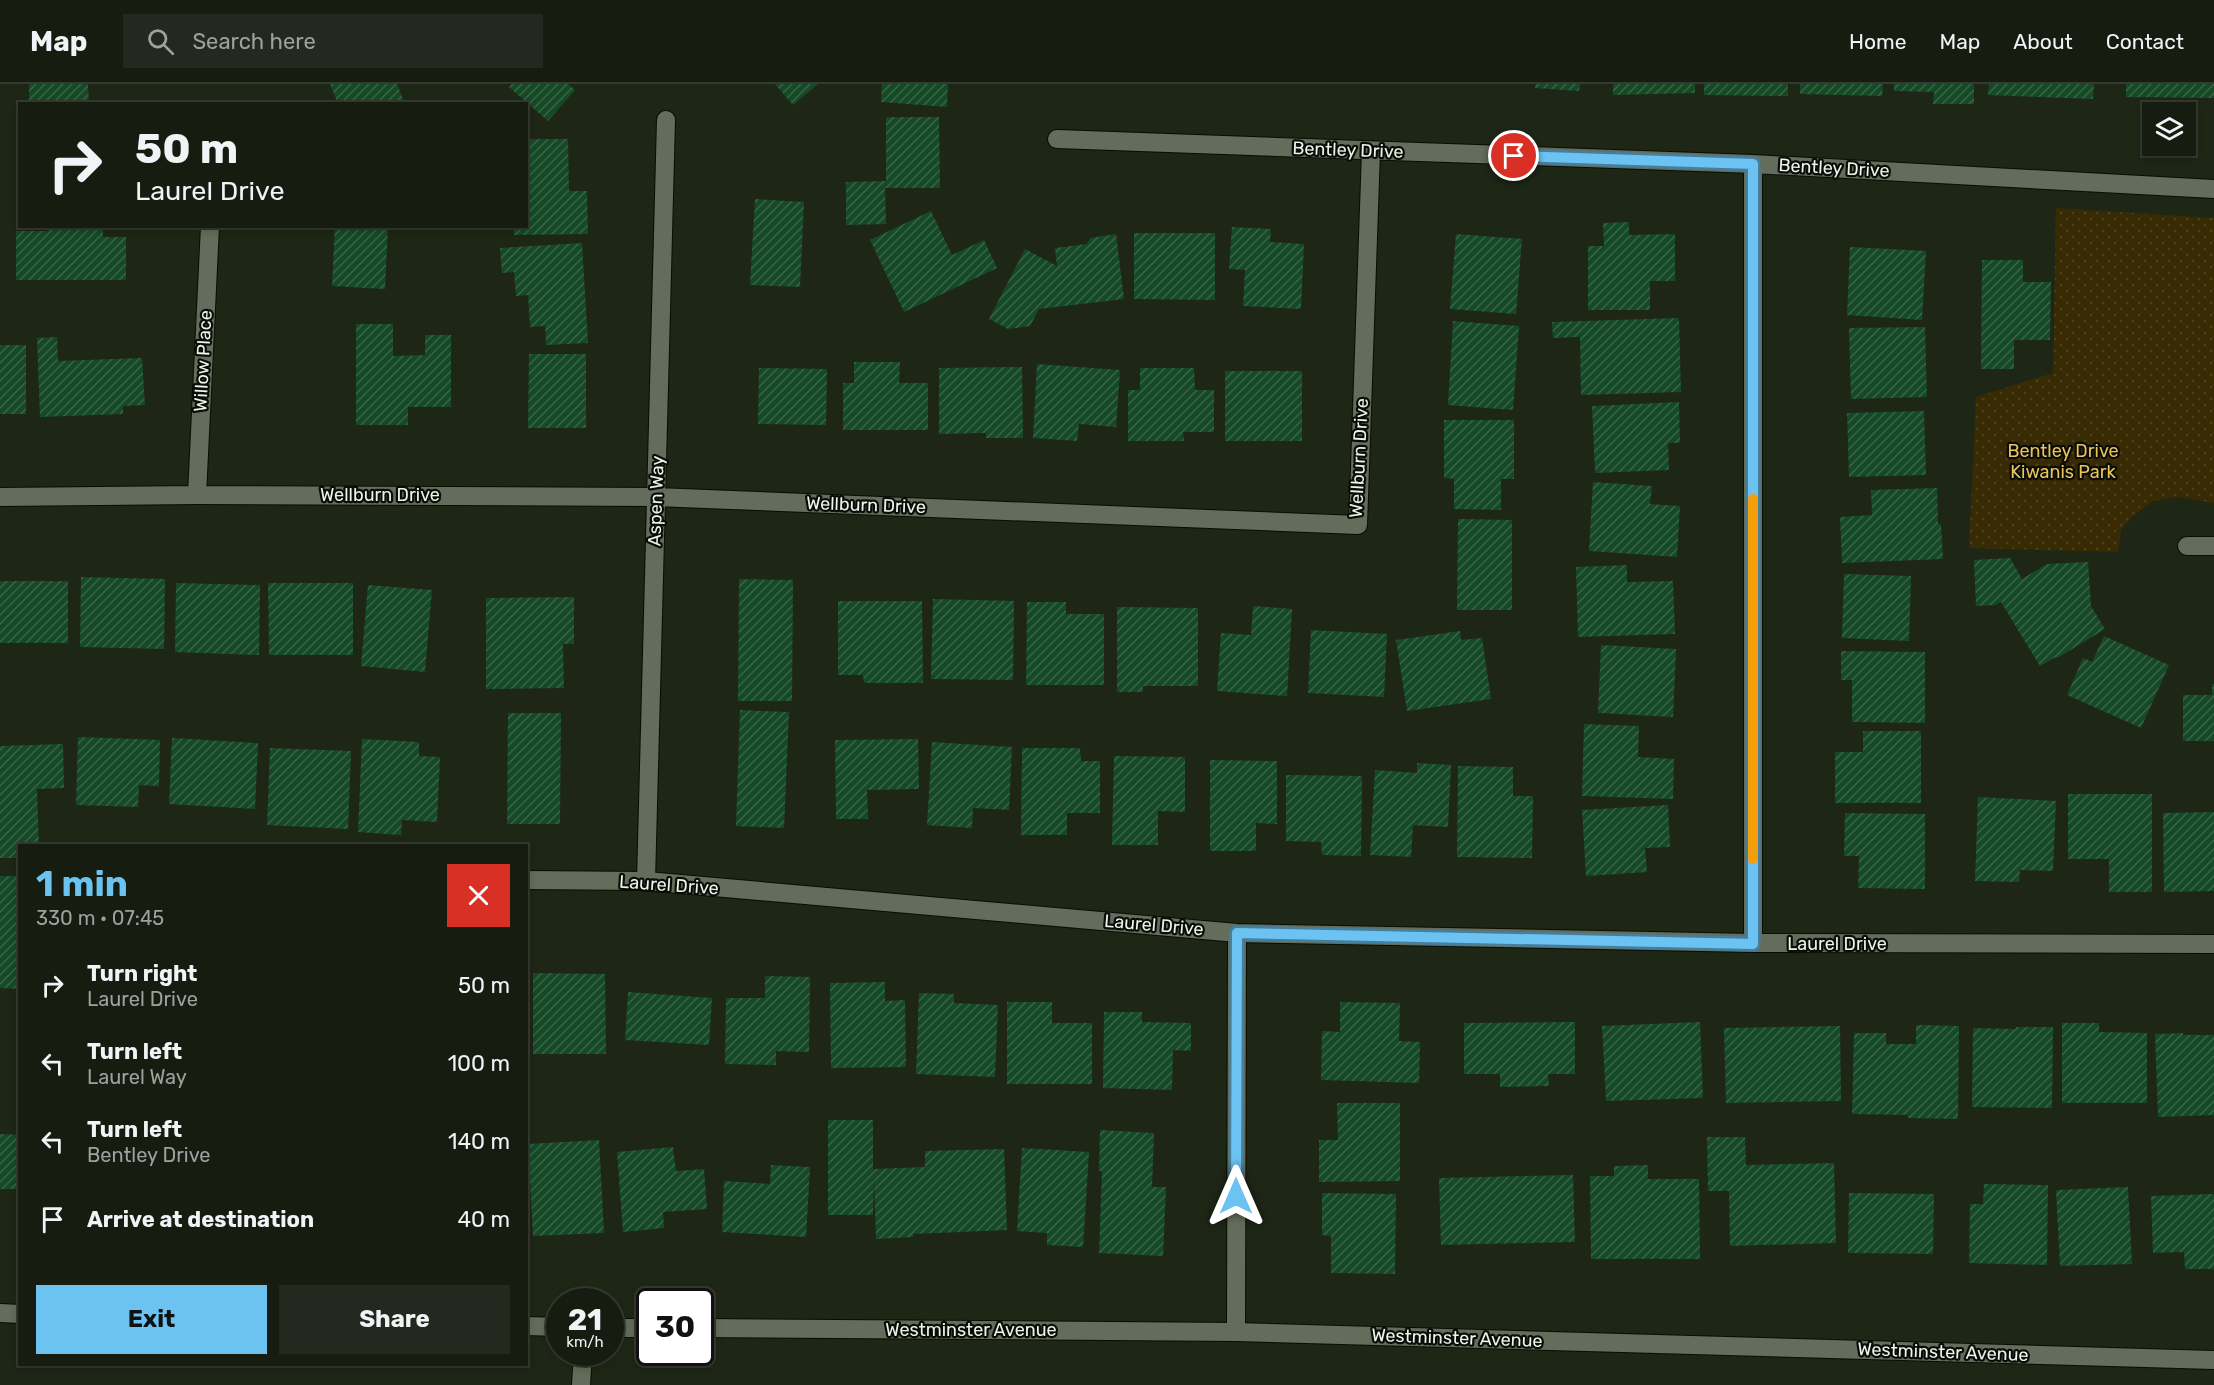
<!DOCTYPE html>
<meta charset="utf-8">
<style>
:root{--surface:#161c10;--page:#23291e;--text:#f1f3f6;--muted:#9ea19f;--line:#353a30;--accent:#6cc3f2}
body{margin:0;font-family:Rubik,sans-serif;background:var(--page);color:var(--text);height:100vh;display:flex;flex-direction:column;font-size:22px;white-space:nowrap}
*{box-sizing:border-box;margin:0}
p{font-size:20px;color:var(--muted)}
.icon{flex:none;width:33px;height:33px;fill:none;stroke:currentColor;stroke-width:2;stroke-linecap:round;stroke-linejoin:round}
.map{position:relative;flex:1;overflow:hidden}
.side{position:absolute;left:18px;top:760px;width:510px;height:522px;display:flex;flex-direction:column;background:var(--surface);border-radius:0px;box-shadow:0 3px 9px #0003,0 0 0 2px var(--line)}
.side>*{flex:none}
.guide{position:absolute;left:18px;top:18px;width:510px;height:126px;border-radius:0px;box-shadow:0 3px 9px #0003,0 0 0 2px var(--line);background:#161c10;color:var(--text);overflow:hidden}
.buttons{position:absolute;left:2142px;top:18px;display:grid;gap:12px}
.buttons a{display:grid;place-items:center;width:54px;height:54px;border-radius:0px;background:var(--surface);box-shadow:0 3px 9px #0003,0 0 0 2px var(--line);font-size:30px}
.speed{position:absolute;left:546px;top:1204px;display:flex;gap:12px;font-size:30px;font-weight:700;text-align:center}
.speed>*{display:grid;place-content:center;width:78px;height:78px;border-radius:50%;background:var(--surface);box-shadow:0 3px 9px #0003,0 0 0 2px var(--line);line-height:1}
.speed small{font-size:15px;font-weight:400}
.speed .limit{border:3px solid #111;border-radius:9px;background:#fff;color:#111}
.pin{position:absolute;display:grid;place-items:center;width:51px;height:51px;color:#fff;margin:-26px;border:3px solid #fff;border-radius:50%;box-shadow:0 2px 6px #0007}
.me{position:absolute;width:66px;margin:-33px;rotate:0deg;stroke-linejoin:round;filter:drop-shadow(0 0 4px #0008)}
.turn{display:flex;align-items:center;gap:21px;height:126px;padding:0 18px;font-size:27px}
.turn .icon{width:78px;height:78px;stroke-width:2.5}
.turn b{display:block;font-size:42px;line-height:51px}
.round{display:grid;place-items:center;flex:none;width:63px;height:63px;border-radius:0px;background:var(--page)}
.overview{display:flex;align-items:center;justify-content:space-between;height:102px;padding:0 18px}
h1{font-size:36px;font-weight:700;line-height:45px;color:var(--accent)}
.primary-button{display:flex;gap:12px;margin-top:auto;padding:12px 18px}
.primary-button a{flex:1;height:69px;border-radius:0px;background:var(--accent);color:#111;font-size:24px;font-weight:700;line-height:69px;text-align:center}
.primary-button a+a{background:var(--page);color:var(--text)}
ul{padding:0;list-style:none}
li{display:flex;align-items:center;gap:18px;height:78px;padding:0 18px}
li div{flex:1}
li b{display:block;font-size:22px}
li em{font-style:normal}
header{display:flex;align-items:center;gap:36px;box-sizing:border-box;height:84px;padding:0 30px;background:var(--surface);border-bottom:2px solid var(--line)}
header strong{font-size:28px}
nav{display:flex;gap:33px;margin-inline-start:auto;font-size:21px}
.search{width:420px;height:54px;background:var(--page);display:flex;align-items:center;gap:15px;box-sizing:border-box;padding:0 21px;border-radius:0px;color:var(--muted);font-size:22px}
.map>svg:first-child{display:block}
.park{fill:url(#park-dots)}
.building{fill:url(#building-hatch)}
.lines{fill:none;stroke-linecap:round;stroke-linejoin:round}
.street-casing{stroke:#080e03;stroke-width:20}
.secondary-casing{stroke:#080e03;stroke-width:20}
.street{stroke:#646d5b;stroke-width:18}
.secondary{stroke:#646d5b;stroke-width:18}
.route-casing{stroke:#467f9d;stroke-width:15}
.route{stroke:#6cc3f2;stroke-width:10}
.slow{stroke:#f59e0b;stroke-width:10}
.labels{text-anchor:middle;stroke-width:4.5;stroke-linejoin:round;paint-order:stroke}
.street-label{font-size:18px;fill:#eef4e9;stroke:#0a0d07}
.park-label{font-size:18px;fill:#eac35a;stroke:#0a0d07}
</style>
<header>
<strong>Map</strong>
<div class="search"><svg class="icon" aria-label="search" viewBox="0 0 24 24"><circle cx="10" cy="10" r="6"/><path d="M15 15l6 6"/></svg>Search here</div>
<nav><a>Home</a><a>Map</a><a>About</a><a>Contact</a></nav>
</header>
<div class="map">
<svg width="2214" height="1301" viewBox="0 0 2214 1301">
<defs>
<pattern id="park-dots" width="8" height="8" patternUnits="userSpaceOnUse" patternTransform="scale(1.5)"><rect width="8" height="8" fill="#382b04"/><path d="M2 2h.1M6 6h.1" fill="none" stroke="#4b401c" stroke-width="1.8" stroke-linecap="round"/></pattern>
<pattern id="building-hatch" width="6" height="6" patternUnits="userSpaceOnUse" patternTransform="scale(1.5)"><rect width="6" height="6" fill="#164a27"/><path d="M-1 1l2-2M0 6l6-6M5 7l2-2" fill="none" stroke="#386546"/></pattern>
</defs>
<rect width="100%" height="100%" fill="#1e2616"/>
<path class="park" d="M2056,124L2214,134V419L2177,413L2153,417L2133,432L2121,446L2118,468L1969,464L1976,313L2053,289Z"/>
<path class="building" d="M29,0H88L89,20H29Z
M330,0H397L405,20H338Z
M512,0H568L575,6L548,37L509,3Z
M775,0H818L793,21Z
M882,0H948L947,23L881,18Z
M1536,0H1580L1579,7L1535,4Z
M1613,0H1695V9L1613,11Z
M1704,0H1788V12L1704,11Z
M1800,0H1883L1882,12L1800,10Z
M1894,0H1974V20H1933L1934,8L1894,7Z
M1989,0H2094L2093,15L1988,11Z
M2126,0H2214V14L2126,13Z
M886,33H939L940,104H885L886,140L846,141V98L886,97Z
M526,55H568L569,107H587L588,150L514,151L513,142H526Z
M755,115L804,118L800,203L750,201Z
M931,127L952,171L984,156L997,184L904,228L870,156Z
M1629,138V151L1675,150V197H1650V226H1588V162H1604L1603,139Z
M48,142H103V153H126V196H16V147H48Z
M335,142H388L385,205L332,202Z
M1232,143L1271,145L1270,158L1304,160L1301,225L1243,222L1245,186L1229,185Z
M1134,149H1215V216L1134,215Z
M1116,150L1124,215L1039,225L1030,242L1008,245L989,235L1025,165L1057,182L1055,164L1087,160L1090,154Z
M1456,150L1522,155L1516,230L1450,225Z
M582,159L588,259L546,261L545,242L530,243L528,211L516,212L514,188L502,189L500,164Z
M1850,163L1926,167L1922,236L1847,231Z
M1982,176H2023V198H2051L2050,256H2014V285H1981Z
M1679,234L1681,308L1581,311L1580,253L1553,254L1552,238Z
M1453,237L1519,242L1513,326L1448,321Z
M356,240H393V272L425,271V251H451V323H408V341H356Z
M1925,243L1927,313L1851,315L1849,244Z
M57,253L58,277L142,274L145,321L123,322V330L40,333L37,254Z
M0,261H26V330H0Z
M529,270H586V344H528Z
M854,278H900L899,299H928V346H843V299H854Z
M1037,280L1120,286L1116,343L1079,340L1077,357L1033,354Z
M1022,283L1023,354H986V349L939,350V284Z
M759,284L827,285L826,341L758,340Z
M1140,284H1194L1195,306H1214V348H1183L1184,357H1128V306H1140Z
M1225,287H1302V357H1225Z
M1679,318L1680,359H1668L1669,386L1595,389L1592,322Z
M1924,327L1926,391L1849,393L1847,329Z
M1444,336H1514V395H1501V426L1454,425V395L1444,394Z
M1593,398L1652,402L1650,420L1680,422L1677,473L1589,467Z
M1937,404L1938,440H1941L1943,475L1842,479L1840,433L1872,431L1871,406Z
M1458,435L1512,436V526H1457Z
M2010,474L2022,495L2047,480L2088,478L2091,522L2105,545L2059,573L2054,574L2040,582L2001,518L1995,521L1976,522L1974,476Z
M1627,481V498L1673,497L1675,550L1578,553L1576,483Z
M1844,490L1911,492L1909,557L1842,554Z
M81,493L165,495L164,565L80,563Z
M739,495L793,496L792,617H738Z
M0,497H68V559H0Z
M176,499L260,501L259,571L175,568Z
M268,499H353V571H269Z
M368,501L432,506L425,588L361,582Z
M574,513V560H563L564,604L486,605V514Z
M933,515L1014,517L1013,596L931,595Z
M838,517H922L923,599H864L863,591H838Z
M1027,518H1066V530H1104V601H1026Z
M1253,522L1292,525L1287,612L1217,607L1221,549L1251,551Z
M1117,523L1198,524V602H1143V608H1117Z
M1311,546L1387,550L1384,613L1308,609Z
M1460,547L1461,556L1482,554L1491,615L1407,627L1396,556Z
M2104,552L2169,581L2141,644L2067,611L2083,574L2092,578Z
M1601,561L1676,565L1673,633L1598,629Z
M1841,567L1925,568V639L1852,638V596H1841Z
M2212,600H2214V657H2183V611H2212Z
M740,626L789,628L784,744L736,742Z
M508,629H561L560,740H507Z
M1584,640L1639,642L1638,673L1674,675L1673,715L1582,712Z
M1863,647H1921V719H1835V668H1863Z
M78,653L160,656L159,702L139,701L138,723L76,721Z
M172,654L258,659L255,725L169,720Z
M362,655L419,658V672L440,673L437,738L402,736L401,751L358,748Z
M918,655L919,705L867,706L868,735H836L835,656Z
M932,658L1012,663L1009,726L973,724L972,744L927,741Z
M63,660L64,704L37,705L39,762H20V774H0V662Z
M270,664L351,667L348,745L267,741Z
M1022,664H1080L1081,677H1100V729H1067V751H1021Z
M1114,672L1185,673V728L1158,727V761H1112Z
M1210,676L1277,677V740L1256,739V767H1210Z
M1417,679L1451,681L1448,743L1413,741L1411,773L1370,771L1375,686L1417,689Z
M1458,682L1513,683V712H1533L1532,774L1457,773Z
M1286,691L1362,692L1361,772L1322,771L1321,758L1286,757Z
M2068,710H2152V808H2109V775H2068Z
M1978,713L2056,717L2053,787L2020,786L2019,798L1975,797Z
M1668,721L1670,763L1645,764L1647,788L1586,792L1582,726Z
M2214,728V807L2164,808L2163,729Z
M1845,729L1925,730V805L1858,804L1859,772H1844Z
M0,792H20V905L0,904Z
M533,889L605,890L606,970H533Z
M765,892L810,893L809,968L776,967V981L725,980L726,914H765Z
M885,898V917L905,916L906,983L831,984L830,899Z
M628,908L712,914L709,961L625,956Z
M919,909L954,910V919L998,921L995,993L916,990Z
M1007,918H1052V939H1092V1000H1007Z
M1340,918L1400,919L1399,957L1420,958L1419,999L1321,996L1322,947L1340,948Z
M1104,928H1142V938L1191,939V967L1173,966L1172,1006L1103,1004Z
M1575,938V990H1548L1549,1002L1500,1003V990H1464V939Z
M1700,938L1703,1014L1606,1017L1602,942Z
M2062,939H2099V948L2147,949V1019H2062Z
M1916,941L1959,942L1958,1035L1908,1034V1031L1852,1030L1854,949H1886V960H1916Z
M1840,942L1841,1017L1726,1019L1724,944Z
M2016,943H2053L2052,1024L1972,1023L1973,944L2016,945Z
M2183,949V951H2214V1031L2158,1033L2155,950Z
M1337,1019H1400V1097L1319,1098V1056H1338Z
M828,1036H873V1085L925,1083V1067L1004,1065L1007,1146L913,1150V1153L876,1155L874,1092L873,1131H828Z
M1100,1046L1154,1049L1152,1103H1166L1163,1172L1099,1169L1102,1087H1099Z
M0,1050L20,1051V1105H0Z
M1707,1053H1745L1746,1081L1834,1079L1836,1159L1730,1162L1729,1107H1708Z
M599,1056L604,1149L533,1152L528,1060Z
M673,1063L676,1087L704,1085L707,1125L663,1128L664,1144L623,1148L617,1068Z
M1022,1064L1089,1068L1083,1163L1047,1161V1149L1017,1147Z
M771,1081L810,1083L806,1153L722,1148L724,1097L770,1100Z
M1648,1081V1095H1699L1700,1175H1591L1590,1092H1614V1082Z
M1573,1091L1575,1158L1441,1161L1439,1094Z
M1984,1100L2048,1101L2047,1181L1969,1179L1970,1120H1983Z
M2128,1103L2132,1180L2060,1182L2056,1106Z
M1322,1109L1396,1110L1395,1190L1331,1189V1152L1322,1151Z
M1849,1109L1934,1110L1933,1170L1848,1169Z
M2214,1110V1185H2185L2184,1168L2153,1169L2151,1112Z"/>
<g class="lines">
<defs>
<path id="street" d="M1057,55L1753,80L2214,105
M1753,80V859
M197,411L210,142
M0,413L197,411L656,413L1358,441L1371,67
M2187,462H2214
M526,796L646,797L1237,849L1753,859L2214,860
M646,797L666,36
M1236,1248L1237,849
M581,1301L583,1269"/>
<path id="secondary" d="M0,1229L20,1230
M526,1242L560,1243
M610,1244H650
M700,1244L1236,1248L2214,1276"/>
</defs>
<use href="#street" class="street-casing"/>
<use href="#secondary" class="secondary-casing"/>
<use href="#street" class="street"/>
<use href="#secondary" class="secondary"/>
</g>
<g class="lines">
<defs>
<path id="route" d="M1236,1112L1237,849L1753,860V80L1514,72"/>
</defs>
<use href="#route" class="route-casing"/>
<use href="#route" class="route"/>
<path class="slow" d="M1753,415V775"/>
</g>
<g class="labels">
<g class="street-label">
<text transform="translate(1348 66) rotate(2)" y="6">Bentley Drive</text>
<text transform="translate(1834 84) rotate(3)" y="6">Bentley Drive</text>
<text transform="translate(203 277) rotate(-87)" y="6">Willow Place</text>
<text transform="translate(1359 374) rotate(-87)" y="6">Wellburn Drive</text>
<text x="380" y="417">Wellburn Drive</text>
<text transform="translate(656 417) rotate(-88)" y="6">Aspen Way</text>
<text transform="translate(866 421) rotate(2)" y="6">Wellburn Drive</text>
<text transform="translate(669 801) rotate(4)" y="6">Laurel Drive</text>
<text transform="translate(1154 841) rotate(5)" y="6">Laurel Drive</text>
<text x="1837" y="866">Laurel Drive</text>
<text x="971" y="1252">Westminster Avenue</text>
<text transform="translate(1457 1254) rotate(2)" y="6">Westminster Avenue</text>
<text transform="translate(1943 1268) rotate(2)" y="6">Westminster Avenue</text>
</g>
<g class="park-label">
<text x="2063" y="373">Bentley Drive<tspan x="2063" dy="21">Kiwanis Park</tspan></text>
</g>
</g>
</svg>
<div class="buttons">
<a><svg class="icon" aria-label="layers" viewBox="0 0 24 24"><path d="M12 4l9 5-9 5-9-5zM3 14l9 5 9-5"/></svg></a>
</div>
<div class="speed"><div>21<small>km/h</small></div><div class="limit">30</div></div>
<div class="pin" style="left:1514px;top:72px;background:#d93025"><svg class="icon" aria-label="arrive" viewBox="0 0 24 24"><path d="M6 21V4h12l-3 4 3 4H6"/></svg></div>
<svg class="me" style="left:1236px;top:1112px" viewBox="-20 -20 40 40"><path d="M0-17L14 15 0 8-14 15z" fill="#6cc3f2" stroke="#fff" stroke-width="4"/></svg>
<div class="guide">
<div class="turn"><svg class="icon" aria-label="right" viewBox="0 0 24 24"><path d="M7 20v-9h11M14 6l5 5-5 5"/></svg><div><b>50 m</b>Laurel Drive</div></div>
</div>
<section class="side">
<div class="overview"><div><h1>1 min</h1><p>330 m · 07:45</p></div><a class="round" style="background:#d93025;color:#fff"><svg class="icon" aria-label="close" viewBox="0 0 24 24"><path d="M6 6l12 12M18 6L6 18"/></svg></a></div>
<ul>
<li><svg class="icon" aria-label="right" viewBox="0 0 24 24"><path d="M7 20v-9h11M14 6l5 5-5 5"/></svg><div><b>Turn right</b><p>Laurel Drive</p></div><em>50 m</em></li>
<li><svg class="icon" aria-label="left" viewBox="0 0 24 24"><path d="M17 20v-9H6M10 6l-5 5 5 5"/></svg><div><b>Turn left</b><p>Laurel Way</p></div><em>100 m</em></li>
<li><svg class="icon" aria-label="left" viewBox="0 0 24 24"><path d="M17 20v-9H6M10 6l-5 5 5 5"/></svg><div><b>Turn left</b><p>Bentley Drive</p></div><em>140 m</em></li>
<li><svg class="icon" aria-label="arrive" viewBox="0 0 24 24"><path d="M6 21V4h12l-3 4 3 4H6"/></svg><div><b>Arrive at destination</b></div><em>40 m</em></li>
</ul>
<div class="primary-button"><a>Exit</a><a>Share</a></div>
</section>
</div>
